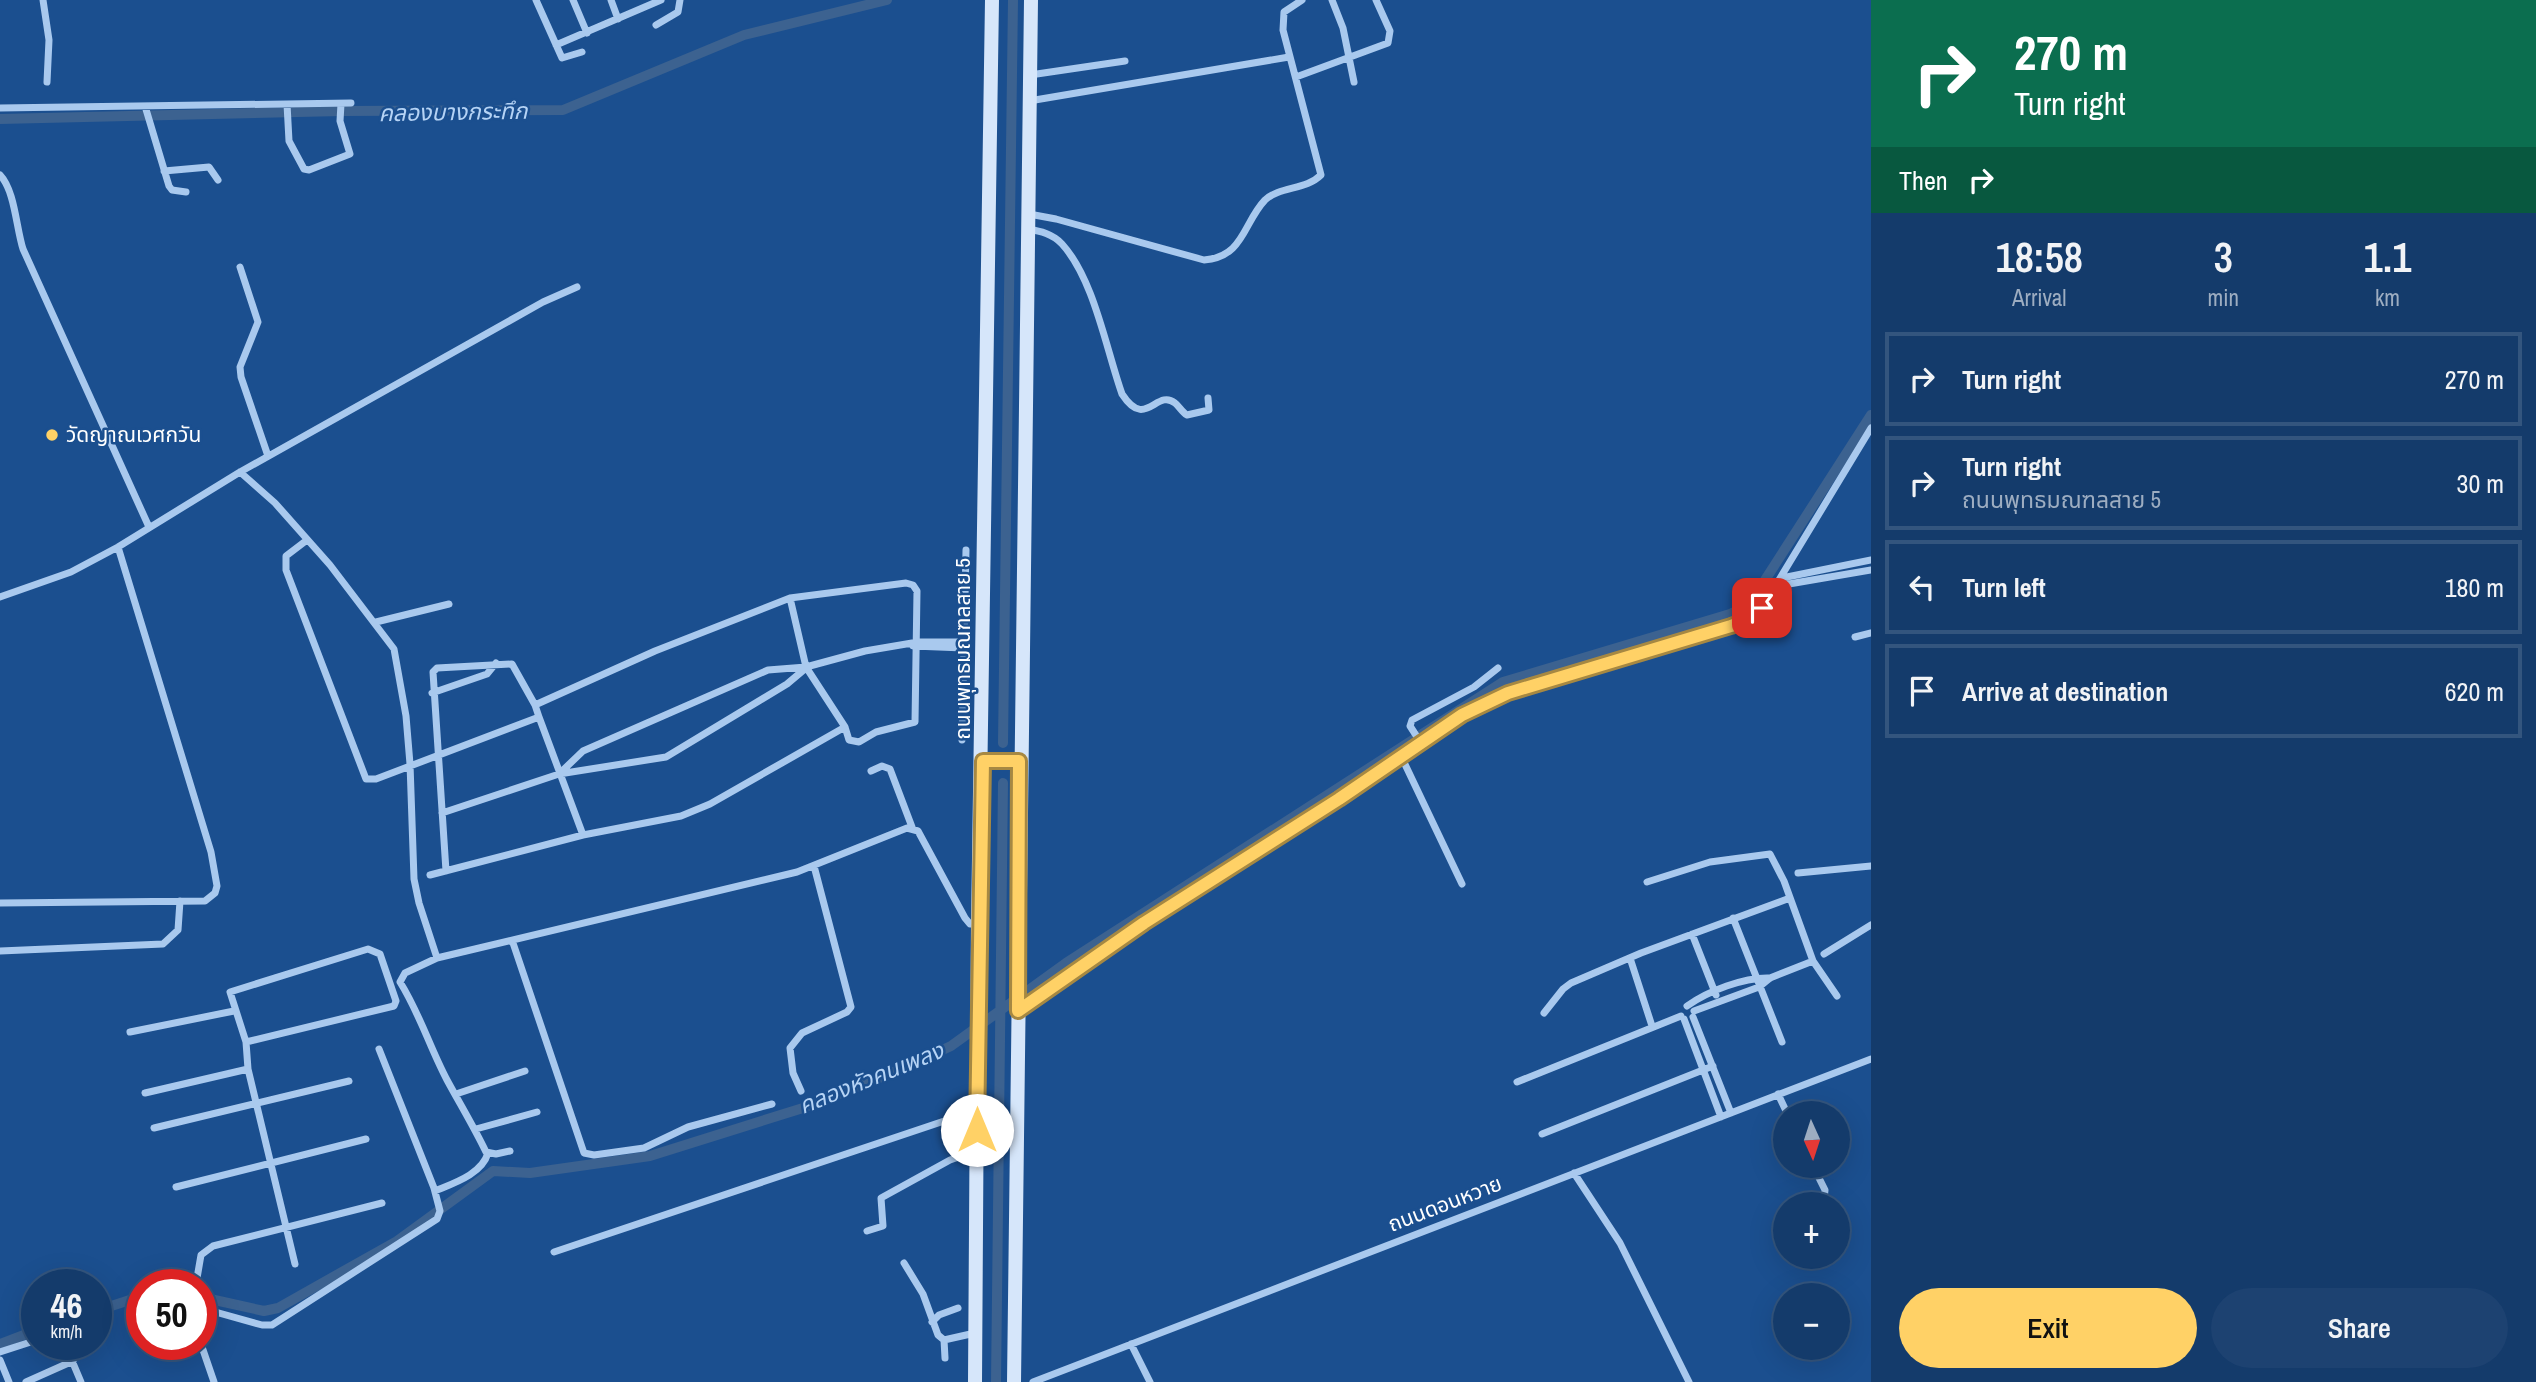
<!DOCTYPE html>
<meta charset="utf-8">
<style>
:root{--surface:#143b6b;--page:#1d4271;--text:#f1f3f6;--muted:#9dadc1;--line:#33557e;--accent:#ffd166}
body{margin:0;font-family:"Archivo Narrow","Noto Sans Thai",sans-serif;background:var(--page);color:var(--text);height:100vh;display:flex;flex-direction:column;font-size:26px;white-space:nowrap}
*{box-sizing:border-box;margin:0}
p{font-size:23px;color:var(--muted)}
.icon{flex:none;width:38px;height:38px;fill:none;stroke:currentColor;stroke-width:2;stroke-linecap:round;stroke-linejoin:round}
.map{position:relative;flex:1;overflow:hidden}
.details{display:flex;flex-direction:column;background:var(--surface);width:665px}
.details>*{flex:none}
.banner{background:#0b6e4f;color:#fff;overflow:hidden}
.needle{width:46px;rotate:177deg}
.tools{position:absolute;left:1773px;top:1101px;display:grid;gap:14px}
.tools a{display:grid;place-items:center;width:77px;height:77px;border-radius:50%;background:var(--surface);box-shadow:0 7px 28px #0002,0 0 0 2px var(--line);font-size:35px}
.speed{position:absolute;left:21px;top:1269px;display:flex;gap:14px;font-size:35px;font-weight:700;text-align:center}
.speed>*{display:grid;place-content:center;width:91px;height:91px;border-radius:50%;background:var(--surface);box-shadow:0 7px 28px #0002,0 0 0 2px var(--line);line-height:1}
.speed small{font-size:18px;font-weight:400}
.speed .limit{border:10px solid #d22;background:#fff;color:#111}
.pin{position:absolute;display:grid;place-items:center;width:60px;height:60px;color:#fff;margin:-30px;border-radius:14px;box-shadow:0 4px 10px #0006}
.me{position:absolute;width:77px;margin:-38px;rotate:0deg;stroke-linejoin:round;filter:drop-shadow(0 0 5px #0008)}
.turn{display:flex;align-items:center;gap:24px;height:147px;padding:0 28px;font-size:32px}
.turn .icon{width:91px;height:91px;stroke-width:2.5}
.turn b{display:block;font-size:49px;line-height:60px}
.then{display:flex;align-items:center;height:66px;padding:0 28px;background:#0003;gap:14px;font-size:26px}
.eta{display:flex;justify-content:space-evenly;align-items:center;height:119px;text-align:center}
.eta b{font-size:42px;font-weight:600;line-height:49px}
.primary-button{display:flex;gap:14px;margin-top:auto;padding:14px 28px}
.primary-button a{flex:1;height:80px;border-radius:42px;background:var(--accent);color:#111;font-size:28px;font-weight:600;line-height:80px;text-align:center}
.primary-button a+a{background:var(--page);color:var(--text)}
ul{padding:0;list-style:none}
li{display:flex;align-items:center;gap:21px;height:94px;margin:0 14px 10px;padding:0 14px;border:4px solid var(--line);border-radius:0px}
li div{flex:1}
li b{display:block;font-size:26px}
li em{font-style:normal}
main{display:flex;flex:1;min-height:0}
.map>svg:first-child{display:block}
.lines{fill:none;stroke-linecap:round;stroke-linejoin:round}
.canal{stroke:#3c6290;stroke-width:10}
.minor{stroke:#a9c9ee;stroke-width:7}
.secondary{stroke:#d6e6fa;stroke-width:14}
.route-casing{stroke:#a68842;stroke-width:18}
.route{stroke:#ffd166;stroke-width:12}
.poi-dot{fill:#ffd166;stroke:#1b4f8f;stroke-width:2.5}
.labels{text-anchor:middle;stroke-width:5;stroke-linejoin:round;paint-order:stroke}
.poi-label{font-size:21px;fill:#fff;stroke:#1b4f8f;text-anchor:start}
.street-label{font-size:21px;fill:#fff;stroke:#1b4f8f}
.water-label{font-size:23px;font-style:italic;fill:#b5d3f5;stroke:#1b4f8f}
</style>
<main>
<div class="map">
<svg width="1871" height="1382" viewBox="0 0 1871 1382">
<rect width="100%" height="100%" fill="#1b4f8f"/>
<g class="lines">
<path class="canal" d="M0,119L342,111L563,110L744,35L887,0
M1003,743L1013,0
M201,1297L264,1311L278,1308L397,1241L493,1171L530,1173L650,1156L803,1108L904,1068L951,1046L1066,963L1503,682L1730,614L1749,605L1871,415
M96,1311L142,1296
M0,1344L37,1330
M996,1382L1003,783"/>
<path class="minor" d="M43,0L49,40L47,82
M536,0L562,58L582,52
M573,0L587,33
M611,0L618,19
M1332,0L1343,28L1354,82
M656,25L678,12L680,0
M556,45L661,0
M1030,75L1125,61
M1296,77L1388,43L1390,31L1376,0
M1029,101L1289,57
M287,104L289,141L304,169L309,170L350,154L340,121L341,104
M145,106L169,186L172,190L186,192
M0,108L351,103
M164,171L209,167L218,180
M0,175C15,191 16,227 23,249L149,527
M1029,214L1056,219L1204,260C1244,257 1243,223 1265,200C1280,186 1306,190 1321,175L1283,30L1284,12L1302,0
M1028,229C1040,231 1053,234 1062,244C1094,279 1106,349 1122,394C1146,431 1156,388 1175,403C1179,406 1182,412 1187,415L1209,410L1208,398
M240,267L258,322L240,367L241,377L268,456
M240,472L275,503L330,565L394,649L406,716L410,764L414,879L419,903L437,958
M307,540L286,556V570L366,779H376L539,717L583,835
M1782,578L1871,560
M1777,586L1871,570
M0,597L71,572L118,547L240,472L543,302L577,287
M376,622L449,604
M1855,637L1871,633
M913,646L964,648
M432,693L487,674L496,663
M539,717L535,705L655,651L790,598L906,583L913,585L917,591L915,722L876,732L859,742L849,740L845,727L806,667L790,598
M962,740L966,550
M1421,743L1410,726L1412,720L1474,687L1498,668
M1402,758L1462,884
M871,771L882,766L890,769L912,827
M559,774L583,751L768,670L806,667L865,651L918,642H964
M442,813L559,774L666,757L787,684L806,668
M446,871L433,672L437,668L512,664L535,705
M1798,873L1871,866
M430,875L583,835L681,816L710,804L845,727
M1647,882L1710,862L1770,854L1784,881L1813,961L1837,996
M0,903L205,901L215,893L217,886L211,852L118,547
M1733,918L1782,1042
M1692,934L1716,995
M512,940L584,1153L594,1155L644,1148L688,1127L772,1104
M0,951L163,944L178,930L180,901
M1824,954L1871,925
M1630,958L1652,1026
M1687,1006C1708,991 1744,977 1770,978
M1019,1010C1119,940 1222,875 1324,808C1385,769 1441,723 1508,693L1731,626L1745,621L1762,608L1871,428
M1694,1011L1759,987L1770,978L1813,961
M1544,1013L1563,989L1571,983L1641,953L1790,898
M1693,1017L1731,1113
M1684,1019L1721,1117
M130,1032L234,1011
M246,1042L394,1006L396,1001L380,954L368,949L230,992L246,1042L248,1069L295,1264
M1517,1082L1681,1016
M801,1091L793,1073L790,1048L802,1033L847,1012L851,1007L814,866
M145,1093L248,1069
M456,1094L525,1071
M1778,1094L1787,1113
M154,1128L349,1081
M476,1129L537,1112
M1542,1134L1713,1066
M510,1151L496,1154L486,1152C474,1127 460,1104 447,1080C430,1048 420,1014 400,982L405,973L437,958L797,872L907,828L918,831L965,918L970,924H978
M1813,1166L1825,1190L1824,1199L1817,1204
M1574,1173L1620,1243L1689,1382
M176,1187L366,1139
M435,1191C454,1183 482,1174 488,1153
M867,1231L883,1226L881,1198L950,1160L976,1151
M554,1252L977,1110
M904,1263L923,1294L938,1335L944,1340L975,1333
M196,1284L201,1255L213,1246L382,1203
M201,1308L262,1325H272L437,1219L440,1211L434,1188L379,1049
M932,1322L939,1315L958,1308
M944,1340L945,1358
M65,1344L81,1382
M201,1344L214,1382
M1131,1344L1150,1382
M0,1352L37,1340
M0,1360L9,1382
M26,1382L73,1361
M1033,1382L1871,1059"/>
<path class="secondary" d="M983,761H1019
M975,1382L978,924L992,0
M1014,1382L1031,0"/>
</g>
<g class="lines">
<defs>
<path id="route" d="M977,1130L983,761H1019L1018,1011L1144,923L1339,799L1462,715L1508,693L1731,626L1745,621L1762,608"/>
</defs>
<use href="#route" class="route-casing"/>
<use href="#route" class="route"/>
</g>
<circle class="poi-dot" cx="52" cy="435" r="7"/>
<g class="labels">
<g class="poi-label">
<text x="66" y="442">วัดญาณเวศกวัน</text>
</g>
<g class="street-label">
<text transform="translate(963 649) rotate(-90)" y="7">ถนนพุทธมณฑลสาย 5</text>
<text transform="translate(1445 1204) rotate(-21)" y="7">ถนนดอนหวาย</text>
</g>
<g class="water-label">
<text transform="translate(453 112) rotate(-1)" y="8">คลองบางกระทึก</text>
<text transform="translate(871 1078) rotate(-22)" y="8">คลองหัวคนเพลง</text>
</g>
</g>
</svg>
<div class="tools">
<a><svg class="needle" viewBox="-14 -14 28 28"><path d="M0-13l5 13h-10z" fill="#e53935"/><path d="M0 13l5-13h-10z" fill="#9dadc1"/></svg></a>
<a>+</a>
<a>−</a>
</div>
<div class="speed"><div>46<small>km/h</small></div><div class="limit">50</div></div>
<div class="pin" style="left:1762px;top:608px;background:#d93025"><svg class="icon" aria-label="arrive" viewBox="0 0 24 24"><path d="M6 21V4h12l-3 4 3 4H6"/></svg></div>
<svg class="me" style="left:977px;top:1130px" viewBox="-20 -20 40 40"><circle r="19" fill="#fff"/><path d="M0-13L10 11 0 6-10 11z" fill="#ffd166"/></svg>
</div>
<section class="details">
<div class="banner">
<div class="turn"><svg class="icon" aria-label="right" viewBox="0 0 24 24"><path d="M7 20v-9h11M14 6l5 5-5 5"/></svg><div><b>270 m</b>Turn right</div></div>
<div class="then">Then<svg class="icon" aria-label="right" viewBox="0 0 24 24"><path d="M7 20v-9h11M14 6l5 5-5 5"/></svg></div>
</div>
<div class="eta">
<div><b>18:58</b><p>Arrival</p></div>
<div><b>3</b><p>min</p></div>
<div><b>1.1</b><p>km</p></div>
</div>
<ul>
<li><svg class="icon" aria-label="right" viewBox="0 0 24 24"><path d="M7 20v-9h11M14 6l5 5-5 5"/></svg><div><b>Turn right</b></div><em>270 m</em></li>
<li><svg class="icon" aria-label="right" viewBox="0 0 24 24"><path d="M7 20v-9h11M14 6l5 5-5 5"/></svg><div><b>Turn right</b><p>ถนนพุทธมณฑลสาย 5</p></div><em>30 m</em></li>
<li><svg class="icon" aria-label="left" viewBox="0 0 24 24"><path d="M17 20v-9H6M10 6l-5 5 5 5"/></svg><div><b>Turn left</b></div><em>180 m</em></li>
<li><svg class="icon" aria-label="arrive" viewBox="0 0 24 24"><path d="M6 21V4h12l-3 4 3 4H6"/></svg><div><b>Arrive at destination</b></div><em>620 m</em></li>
</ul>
<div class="primary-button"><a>Exit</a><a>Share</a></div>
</section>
</main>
